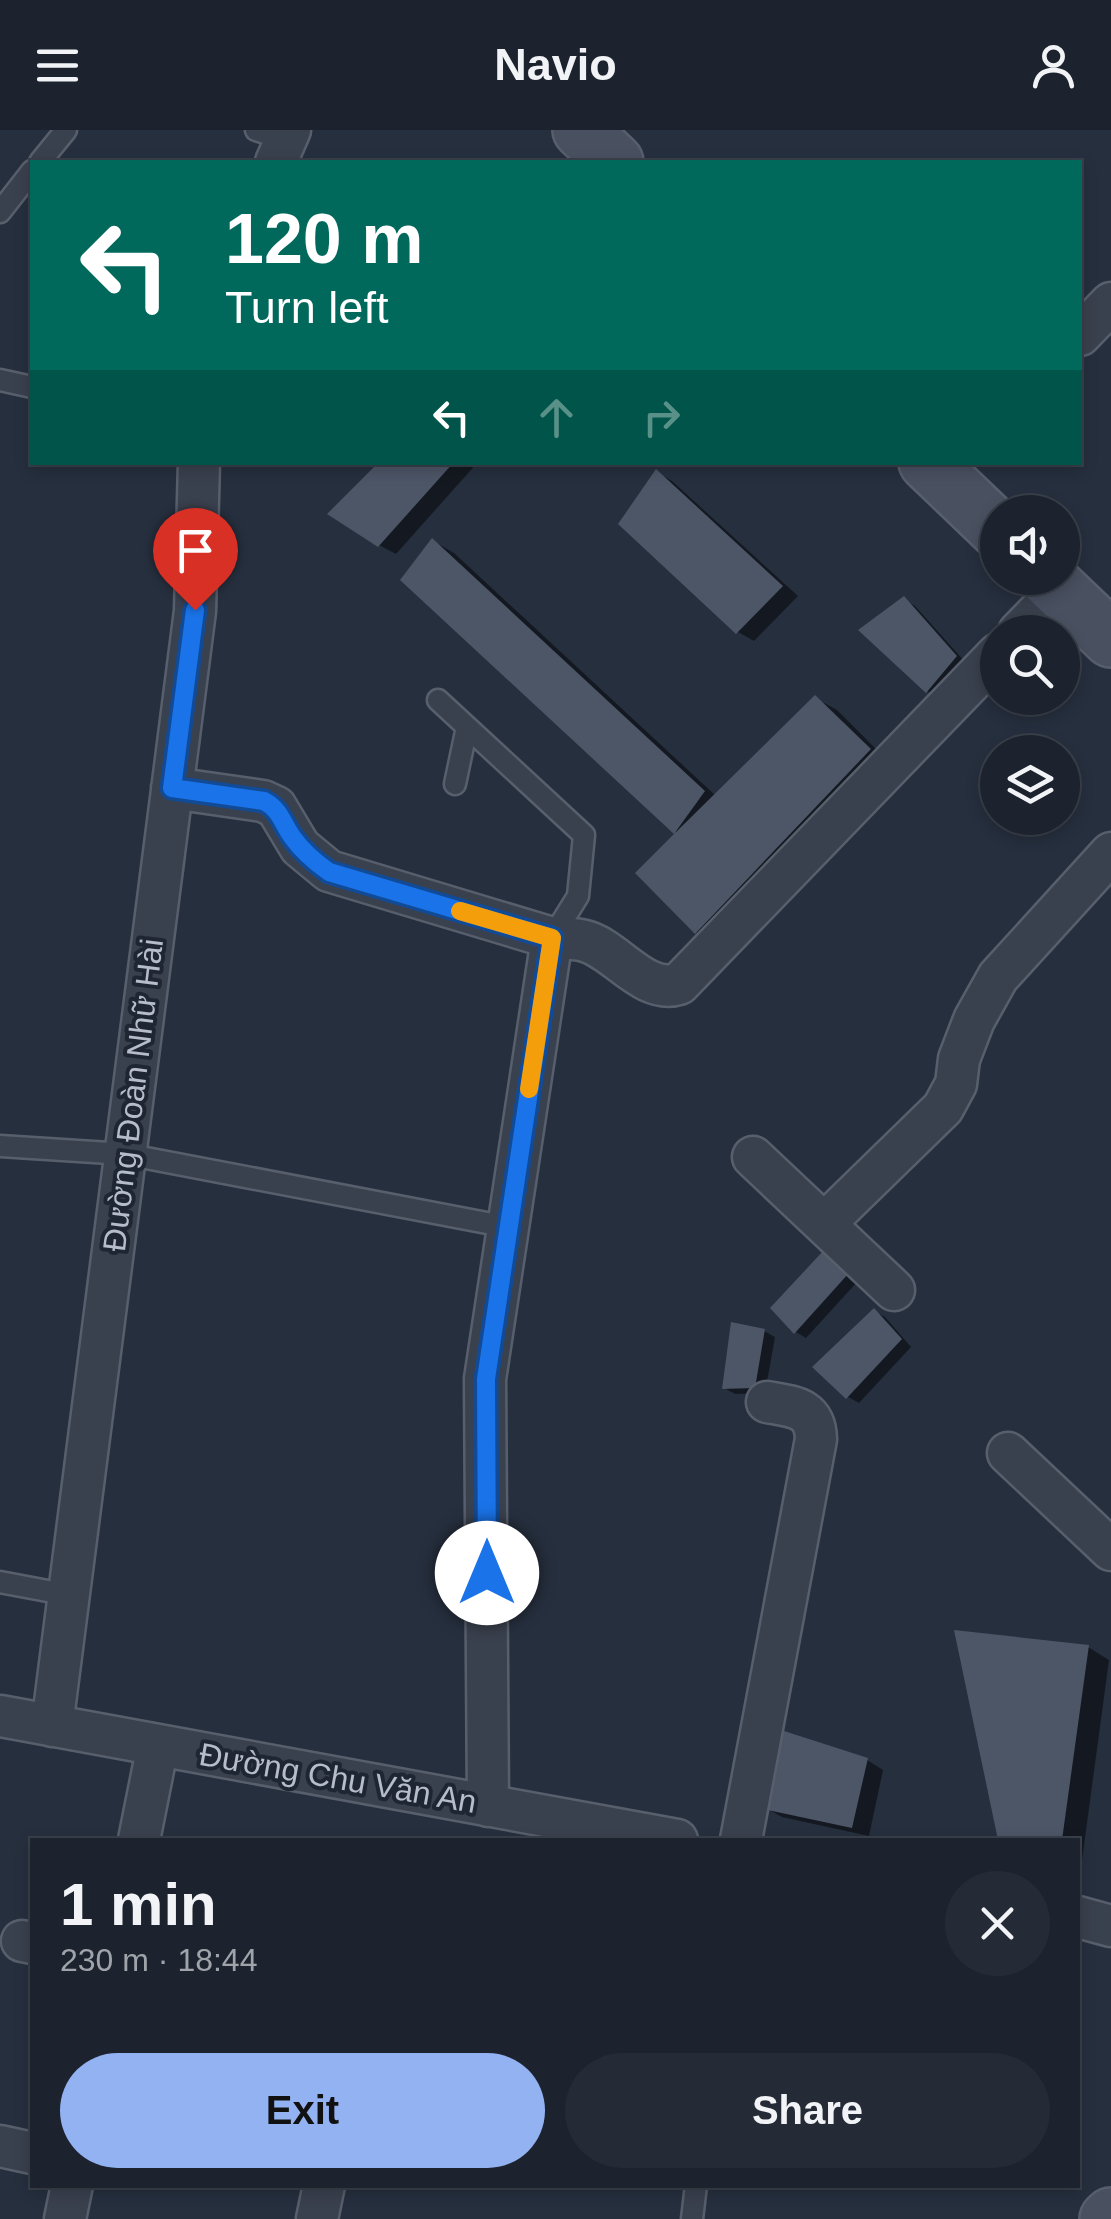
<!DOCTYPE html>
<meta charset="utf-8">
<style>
:root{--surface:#1c232e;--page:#252b36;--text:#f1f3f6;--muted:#a0a4aa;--line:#3a404a;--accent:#93b2f1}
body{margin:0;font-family:Arial,sans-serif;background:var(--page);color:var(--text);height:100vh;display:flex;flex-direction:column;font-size:38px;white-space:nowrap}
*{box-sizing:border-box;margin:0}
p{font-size:32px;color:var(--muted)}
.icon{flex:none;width:55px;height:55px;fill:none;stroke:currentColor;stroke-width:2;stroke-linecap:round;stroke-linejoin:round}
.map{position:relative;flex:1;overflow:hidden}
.side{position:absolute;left:30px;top:1708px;width:1050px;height:350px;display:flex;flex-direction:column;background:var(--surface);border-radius:0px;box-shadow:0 5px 15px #0003,0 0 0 2px var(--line)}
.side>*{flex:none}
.top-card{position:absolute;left:30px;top:30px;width:1052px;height:305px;border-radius:0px;box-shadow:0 5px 15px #0003,0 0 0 2px var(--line);background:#00695c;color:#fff;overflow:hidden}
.controls{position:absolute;left:980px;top:365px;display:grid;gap:20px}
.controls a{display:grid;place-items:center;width:100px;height:100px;border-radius:50%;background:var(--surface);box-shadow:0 5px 15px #0003,0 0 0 2px var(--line);font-size:50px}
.pin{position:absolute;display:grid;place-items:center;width:85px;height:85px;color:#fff;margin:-102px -42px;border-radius:50% 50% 50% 0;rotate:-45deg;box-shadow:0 0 10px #0007}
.pin .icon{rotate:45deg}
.me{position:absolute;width:110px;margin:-55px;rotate:0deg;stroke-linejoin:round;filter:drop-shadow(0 0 8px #0008)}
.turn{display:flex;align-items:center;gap:35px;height:210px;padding:0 30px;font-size:45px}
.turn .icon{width:130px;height:130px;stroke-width:2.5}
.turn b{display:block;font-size:70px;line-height:85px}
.lanes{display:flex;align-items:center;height:95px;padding:0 30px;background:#0003;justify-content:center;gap:50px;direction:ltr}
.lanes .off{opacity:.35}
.round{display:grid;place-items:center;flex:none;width:105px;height:105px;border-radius:52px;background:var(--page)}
.headline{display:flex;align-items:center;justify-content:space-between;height:170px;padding:0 30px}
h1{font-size:60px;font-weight:700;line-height:75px}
.primary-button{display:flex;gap:20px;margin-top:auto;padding:20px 30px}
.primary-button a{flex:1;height:115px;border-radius:60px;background:var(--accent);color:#111;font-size:40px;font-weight:700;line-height:115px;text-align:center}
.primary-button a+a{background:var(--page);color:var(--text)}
header{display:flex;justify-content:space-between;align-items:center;height:130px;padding:0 30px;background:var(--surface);font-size:45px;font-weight:700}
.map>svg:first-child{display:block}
.shadow{fill:#0007}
.building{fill:#4d5667}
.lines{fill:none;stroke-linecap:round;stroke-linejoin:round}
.service-casing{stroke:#585f6c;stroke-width:25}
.minor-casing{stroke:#585f6c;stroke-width:45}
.secondary-casing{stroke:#585f6c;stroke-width:60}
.service{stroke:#3a414e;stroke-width:20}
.minor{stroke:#3a414e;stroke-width:40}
.secondary{stroke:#495060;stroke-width:55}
.route-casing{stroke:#114b97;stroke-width:25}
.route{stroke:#1a73e8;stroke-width:18}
.slow{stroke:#f59e0b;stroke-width:18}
.labels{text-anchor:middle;stroke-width:8;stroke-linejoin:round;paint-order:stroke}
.street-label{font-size:32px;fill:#b6bcc9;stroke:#1f2633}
</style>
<header><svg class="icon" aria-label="menu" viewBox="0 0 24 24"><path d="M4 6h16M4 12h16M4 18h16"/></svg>Navio<svg class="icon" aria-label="person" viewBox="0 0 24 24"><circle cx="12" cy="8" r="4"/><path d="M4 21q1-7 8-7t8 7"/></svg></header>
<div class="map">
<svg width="1111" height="2089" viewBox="0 0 1111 2089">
<rect width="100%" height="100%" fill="#262f3e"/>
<path class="shadow" d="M382,332H478L396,424L379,415Z
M656,342L672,351L798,466L754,511L738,502Z
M433,411L454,423L716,666L815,568L837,580L890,633L717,814L696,802L678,704L403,450Z
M904,469L915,476L966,533L938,567L927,561Z
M836,1129L858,1151L806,1208L796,1202L773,1178Z
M874,1181L885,1187L911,1217L859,1273L848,1267Z
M764,1201L775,1207L765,1263L735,1264L724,1258Z
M1088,1517L1109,1530L1082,1730L1078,1729V1710H1000Z
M867,1630L883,1640L869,1706L782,1687L766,1678Z"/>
<path class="building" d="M379,332H454L378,417L327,384Z
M656,339L783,456L736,504L618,394Z
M432,408L705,661L674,704L815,565L871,619L695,804L635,743L674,704L400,450Z
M904,466L957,526L926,563L858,500Z
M825,1119L849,1143L794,1204L770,1178Z
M874,1178L902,1209L846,1269L812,1237Z
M731,1192L765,1199L755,1258L722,1259Z
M954,1500L1089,1515L1062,1710H998Z
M784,1601L868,1628L852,1698L763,1679Z"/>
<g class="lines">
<defs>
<path id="service" d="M256,0L286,10
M40,32L66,0
M0,82L32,41
M0,250L32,257
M438,570L584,705L578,766L552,808
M455,654L467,597
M0,1016L125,1024L508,1097
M0,1452L69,1465
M692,2089L696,2055"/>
<path id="minor" d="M276,32L290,0
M1080,205L1111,173
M1019,502L1060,460
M172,658L263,671L276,677L300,717L329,741L552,808C562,809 574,808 585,811C616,819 644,865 679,854L998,524
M753,1027L894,1160
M824,1094L943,978L956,954L959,929L974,890L998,847L1111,723
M1008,1323L1111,1420
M0,1586L677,1710
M52,1596L195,481L199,332
M488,1676L485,1249L552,808
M139,1710L158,1615
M741,1710L816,1309C815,1277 794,1277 767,1272
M1078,1787L1111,1796
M22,1811L32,1813
M0,2016L32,2023
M65,2089L72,2055
M317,2089L324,2055"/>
<path id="secondary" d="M581,0L615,32
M927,332L998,400
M1047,448L1111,509
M1108,2089L1111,2086"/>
</defs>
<use href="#service" class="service-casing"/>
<use href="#minor" class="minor-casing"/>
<use href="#secondary" class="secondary-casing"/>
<use href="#service" class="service"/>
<use href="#minor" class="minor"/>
<use href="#secondary" class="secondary"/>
</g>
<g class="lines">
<defs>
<path id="route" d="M195,480L172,658L264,671C281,680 282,693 293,708C303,722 315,732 329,742L552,808L486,1249L487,1443"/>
</defs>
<use href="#route" class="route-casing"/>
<use href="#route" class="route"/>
<path class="slow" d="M460,781L552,808L529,959"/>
</g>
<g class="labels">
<g class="street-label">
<text transform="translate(133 965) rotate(-83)" y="11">Đường Đoàn Nhữ Hài</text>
<text transform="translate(338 1648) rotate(10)" y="11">Đường Chu Văn An</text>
</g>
</g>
</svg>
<div class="controls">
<a><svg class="icon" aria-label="sound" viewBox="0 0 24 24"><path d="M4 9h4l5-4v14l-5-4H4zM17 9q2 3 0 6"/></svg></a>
<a><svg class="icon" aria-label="search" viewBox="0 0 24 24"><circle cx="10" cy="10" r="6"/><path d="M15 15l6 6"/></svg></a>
<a><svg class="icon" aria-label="layers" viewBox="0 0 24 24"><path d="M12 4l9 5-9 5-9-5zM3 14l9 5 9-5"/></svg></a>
</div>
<div class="pin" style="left:195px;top:480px;background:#d93025"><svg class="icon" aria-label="arrive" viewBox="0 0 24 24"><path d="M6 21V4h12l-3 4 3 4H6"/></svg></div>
<svg class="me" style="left:487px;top:1443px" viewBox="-20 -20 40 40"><circle r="19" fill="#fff"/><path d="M0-13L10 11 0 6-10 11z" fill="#1a73e8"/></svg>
<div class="top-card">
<div class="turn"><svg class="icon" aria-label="left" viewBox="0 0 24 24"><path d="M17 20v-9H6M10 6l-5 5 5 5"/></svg><div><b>120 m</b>Turn left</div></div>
<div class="lanes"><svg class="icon" aria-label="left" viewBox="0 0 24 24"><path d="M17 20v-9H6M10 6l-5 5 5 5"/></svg><svg class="icon off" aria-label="ahead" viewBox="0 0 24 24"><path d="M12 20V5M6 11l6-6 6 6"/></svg><svg class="icon off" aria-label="right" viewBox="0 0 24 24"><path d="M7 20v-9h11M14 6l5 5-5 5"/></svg></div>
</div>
<section class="side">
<div class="headline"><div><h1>1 min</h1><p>230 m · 18:44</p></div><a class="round"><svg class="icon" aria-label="close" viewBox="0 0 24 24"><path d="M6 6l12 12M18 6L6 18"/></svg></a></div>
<div class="primary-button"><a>Exit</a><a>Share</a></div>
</section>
</div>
